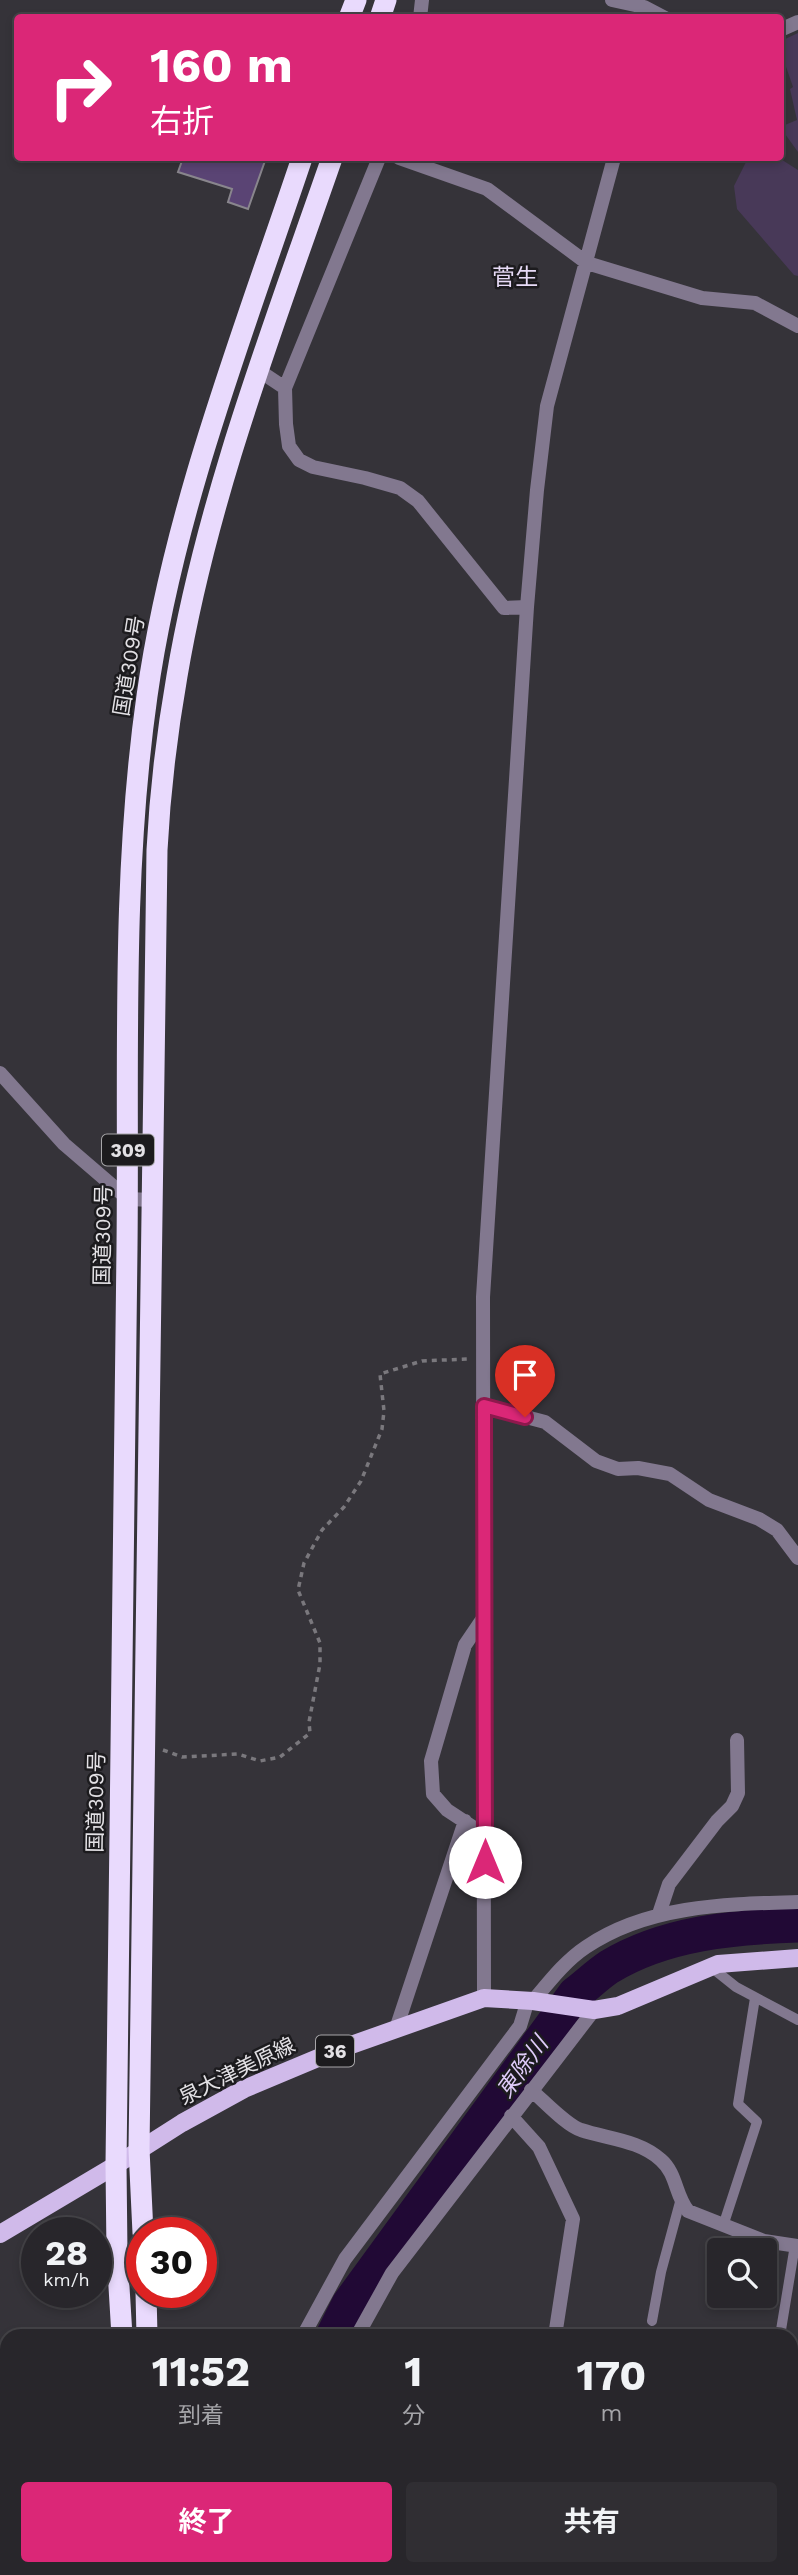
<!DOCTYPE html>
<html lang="ja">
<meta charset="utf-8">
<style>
:root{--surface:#28262b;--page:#302e33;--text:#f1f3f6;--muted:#a5a5a9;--line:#444347;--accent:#db2777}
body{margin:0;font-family:"Work Sans","Noto Sans JP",sans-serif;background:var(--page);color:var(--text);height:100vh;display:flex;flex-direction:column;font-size:26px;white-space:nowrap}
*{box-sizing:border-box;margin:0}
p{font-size:23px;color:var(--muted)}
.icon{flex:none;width:38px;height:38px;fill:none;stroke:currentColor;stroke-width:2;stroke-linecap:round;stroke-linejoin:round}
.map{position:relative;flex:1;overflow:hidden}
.sheet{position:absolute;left:0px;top:2329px;width:798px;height:247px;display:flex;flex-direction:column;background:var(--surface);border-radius:21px 21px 0 0;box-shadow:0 4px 10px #0003,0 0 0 2px var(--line)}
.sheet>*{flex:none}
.guide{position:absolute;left:14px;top:14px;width:770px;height:147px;border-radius:7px;box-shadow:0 4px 10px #0003,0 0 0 2px var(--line);background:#db2777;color:#fff;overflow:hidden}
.controls{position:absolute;left:707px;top:2238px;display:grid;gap:14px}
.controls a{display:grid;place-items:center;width:70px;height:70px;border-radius:7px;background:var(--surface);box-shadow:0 4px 10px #0003,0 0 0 2px var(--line);font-size:35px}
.speed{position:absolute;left:21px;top:2217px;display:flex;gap:14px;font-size:35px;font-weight:700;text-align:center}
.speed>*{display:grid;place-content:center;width:91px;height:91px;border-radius:50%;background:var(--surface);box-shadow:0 4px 10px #0003,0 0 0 2px var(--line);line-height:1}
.speed small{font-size:18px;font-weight:400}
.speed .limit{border:10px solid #d22;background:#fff;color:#111}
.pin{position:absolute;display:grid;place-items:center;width:60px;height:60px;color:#fff;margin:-72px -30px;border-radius:50% 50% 50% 0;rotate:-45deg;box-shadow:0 0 7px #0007}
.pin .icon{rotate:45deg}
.me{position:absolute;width:77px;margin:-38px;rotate:0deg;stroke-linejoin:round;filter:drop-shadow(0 0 5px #0008)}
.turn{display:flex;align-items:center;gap:24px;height:147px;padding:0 21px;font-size:32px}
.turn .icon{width:91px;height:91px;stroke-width:2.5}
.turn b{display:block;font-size:49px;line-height:60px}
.eta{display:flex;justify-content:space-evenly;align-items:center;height:119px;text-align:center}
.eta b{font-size:42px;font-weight:700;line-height:49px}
.button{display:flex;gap:14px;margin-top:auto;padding:14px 21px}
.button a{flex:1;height:80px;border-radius:7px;background:var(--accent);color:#fff;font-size:28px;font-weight:700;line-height:80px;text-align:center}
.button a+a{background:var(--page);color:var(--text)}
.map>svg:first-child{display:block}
.green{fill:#483958}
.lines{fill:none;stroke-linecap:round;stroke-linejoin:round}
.river{stroke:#210935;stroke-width:35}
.building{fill:#5a4474;stroke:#89868d;stroke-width:2}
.path{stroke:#7a787d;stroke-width:3.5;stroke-dasharray:5 5;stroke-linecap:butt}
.lane{stroke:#82788f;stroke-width:10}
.street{stroke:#82788f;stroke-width:14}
.primary{stroke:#d0baea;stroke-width:18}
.highway{stroke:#e9dafd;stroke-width:21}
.route-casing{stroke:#8e194d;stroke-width:18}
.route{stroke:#db2777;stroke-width:12}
.labels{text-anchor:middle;stroke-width:5;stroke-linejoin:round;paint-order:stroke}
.shield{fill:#1c1b1e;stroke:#a7a6a9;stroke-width:2}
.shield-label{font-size:19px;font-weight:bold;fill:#e3e1e5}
.street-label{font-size:21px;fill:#e3e1e5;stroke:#1c1b1e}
.neighbourhood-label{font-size:23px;fill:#e7dbf7;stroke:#1c1b1e}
.water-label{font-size:23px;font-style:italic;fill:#dfcbf9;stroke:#1c1b1e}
</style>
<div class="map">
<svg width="798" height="2575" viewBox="0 0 798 2575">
<rect width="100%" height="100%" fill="#353339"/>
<path class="green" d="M798,33V152L780,127L797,120L790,89L793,87L781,52V41Z
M748,158H779L798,170V276L794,275L737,209L734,186Z"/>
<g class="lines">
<path class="river" d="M333,2336L349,2304L575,1994C587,1985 597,1975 609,1967C665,1933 734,1927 798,1925
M312,2569L313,2575"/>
</g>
<path class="building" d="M183,158H266L248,209L228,202L232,189L178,172Z"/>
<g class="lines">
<path class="path" d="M163,1750L182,1757L238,1754L260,1761L280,1757L310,1733L309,1722L320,1664V1643L298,1590L304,1563L322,1530L344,1507L361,1481L382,1429L384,1411L380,1374L422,1361L467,1359
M791,2468L798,2453"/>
<path class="lane" d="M711,1967L736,1987L798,2020
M723,2226L757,2122L738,2104L755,1998
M652,2321L661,2272L680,2202
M780,2336L795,2245
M646,2575L648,2569"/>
<path class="street" d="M612,0L644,7L665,18
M420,18L422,0
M780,30L798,22
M399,158L487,189L587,263L702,298L755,303L798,326
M258,370L285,388L286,424L289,446L299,460L313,467L365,478L400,488L418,501L504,608L527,607
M285,388L379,158
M0,1073L64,1144L128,1199L152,1200
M484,1406L545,1422L596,1461L618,1469L638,1468L670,1474L709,1500L759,1519L777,1530L798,1558
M484,1617L465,1645L431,1761L433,1794L447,1810L485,1835
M659,1914L669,1884L717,1821L732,1806L738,1793L737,1740
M484,1998L483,1297L527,607L537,490L547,406L614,158
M533,2001C549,1982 565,1961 586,1947C648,1905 726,1904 798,1902
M396,2029L465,1821
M531,2090C544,2101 567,2126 581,2130C608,2139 639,2140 661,2160C677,2174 675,2195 688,2211L764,2241L798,2246
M511,2116L539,2147L573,2219L555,2336
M303,2336L345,2259L520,2026L528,2000
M357,2336L392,2273L594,2010
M791,2403L798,2405
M281,2569L283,2575
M328,2569L329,2575
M37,2575L39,2569"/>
<path class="primary" d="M0,2234L116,2165L182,2123L244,2089L337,2050L484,1998L533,2001L594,2010L618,2006L718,1964L798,1958"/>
<path class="highway" d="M349,18L356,0
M380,18L386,0
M143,2233L139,2149L155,999C156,949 156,899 157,850C160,792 167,733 177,676C207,498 273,328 332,158
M146,2292L147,2336
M122,2336L117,2254L116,2165C120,1859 123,1553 127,1247C129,1063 121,878 147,696C173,511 243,334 302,158
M159,2569L161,2575
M182,2569L184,2575"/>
</g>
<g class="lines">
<defs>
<path id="route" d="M485,1862L484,1406L525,1417"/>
</defs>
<use href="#route" class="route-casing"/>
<use href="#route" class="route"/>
</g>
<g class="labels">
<g class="shield">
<rect x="102" y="1134.5" width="52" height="31" rx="5"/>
<rect x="316" y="2035.5" width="38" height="31" rx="5"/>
</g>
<g class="shield-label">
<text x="128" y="1157">309</text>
<text x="335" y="2058">36</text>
</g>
<g class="street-label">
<text transform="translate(129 666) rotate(-81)" y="7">国道309号</text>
<text transform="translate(103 1235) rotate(-89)" y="7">国道309号</text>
<text transform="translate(96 1802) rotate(-89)" y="7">国道309号</text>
<text transform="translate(237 2071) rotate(-26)" y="7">泉大津美原線</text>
</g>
<g class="neighbourhood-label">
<text x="515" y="285">菅生</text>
</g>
<g class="water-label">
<text transform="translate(522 2067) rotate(-54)" y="8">東除川</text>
</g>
</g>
</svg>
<div class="controls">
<a><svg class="icon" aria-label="search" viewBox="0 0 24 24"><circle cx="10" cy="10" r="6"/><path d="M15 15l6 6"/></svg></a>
</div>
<div class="speed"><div>28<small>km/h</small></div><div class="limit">30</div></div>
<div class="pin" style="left:525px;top:1417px;background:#d93025"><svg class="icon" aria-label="arrive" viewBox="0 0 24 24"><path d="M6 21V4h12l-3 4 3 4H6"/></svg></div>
<svg class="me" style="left:485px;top:1862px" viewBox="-20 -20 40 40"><circle r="19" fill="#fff"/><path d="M0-13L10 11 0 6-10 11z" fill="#db2777"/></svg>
<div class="guide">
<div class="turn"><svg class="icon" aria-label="right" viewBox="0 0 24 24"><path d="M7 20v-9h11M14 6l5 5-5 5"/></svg><div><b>160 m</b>右折</div></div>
</div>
<section class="sheet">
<div class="eta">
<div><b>11:52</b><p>到着</p></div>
<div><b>1</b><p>分</p></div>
<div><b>170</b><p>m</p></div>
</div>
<div class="button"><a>終了</a><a>共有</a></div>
</section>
</div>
